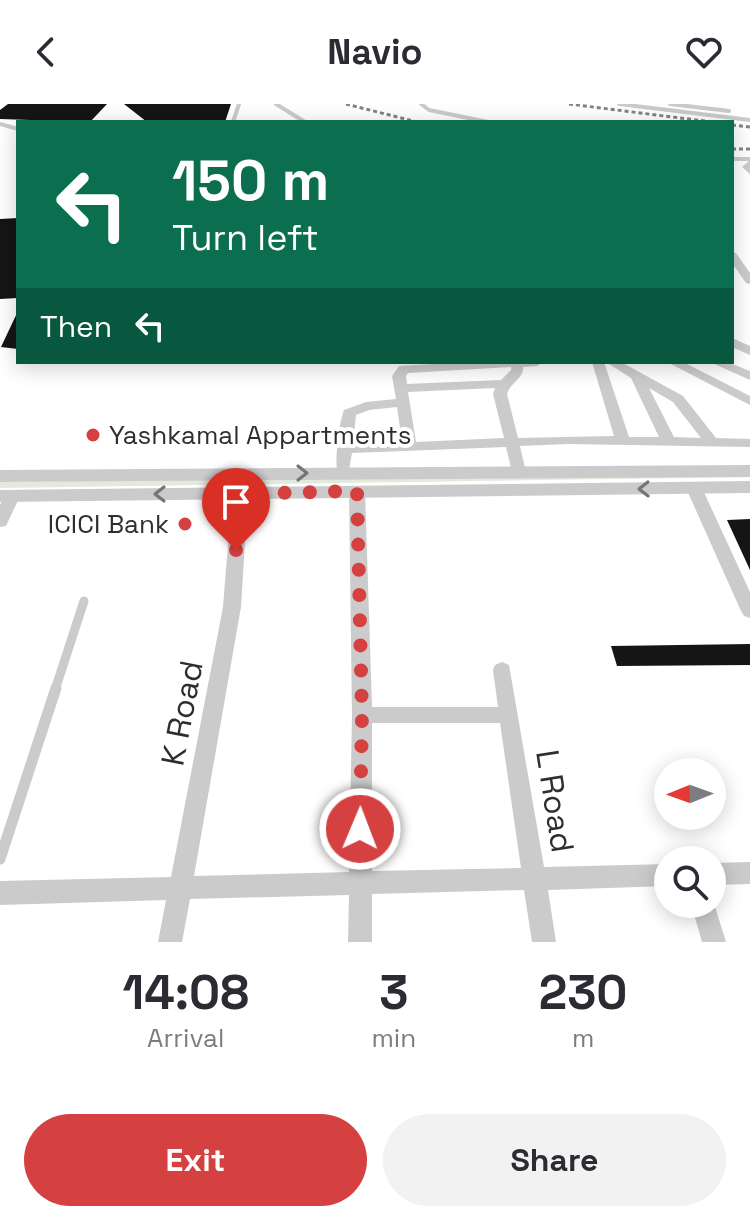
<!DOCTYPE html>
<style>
:root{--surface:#fff;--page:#f2f2f3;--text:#2b2b33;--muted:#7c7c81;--accent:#d54041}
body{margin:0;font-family:"Space Grotesk",sans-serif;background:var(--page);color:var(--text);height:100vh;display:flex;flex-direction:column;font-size:30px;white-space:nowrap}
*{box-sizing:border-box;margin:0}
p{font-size:26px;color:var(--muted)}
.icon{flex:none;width:44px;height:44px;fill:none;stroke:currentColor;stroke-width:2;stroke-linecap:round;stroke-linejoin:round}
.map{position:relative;height:838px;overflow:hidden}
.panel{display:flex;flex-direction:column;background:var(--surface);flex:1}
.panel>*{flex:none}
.banner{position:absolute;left:16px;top:16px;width:718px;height:244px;border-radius:0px;box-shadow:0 4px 20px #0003;background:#0b6e4f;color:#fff;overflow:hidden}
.needle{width:52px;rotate:269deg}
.buttons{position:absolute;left:654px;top:654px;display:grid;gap:16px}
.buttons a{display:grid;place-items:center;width:72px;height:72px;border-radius:50%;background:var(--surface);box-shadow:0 4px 20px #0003;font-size:40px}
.pin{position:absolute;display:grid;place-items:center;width:68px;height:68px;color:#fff;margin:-82px -34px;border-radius:50% 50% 50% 0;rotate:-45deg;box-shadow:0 0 8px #0007}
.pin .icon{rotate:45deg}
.me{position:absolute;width:88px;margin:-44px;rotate:1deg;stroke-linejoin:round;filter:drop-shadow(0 0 6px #0008)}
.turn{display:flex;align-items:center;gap:28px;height:168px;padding:0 24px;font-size:36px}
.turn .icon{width:104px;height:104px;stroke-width:2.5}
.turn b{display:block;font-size:56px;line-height:68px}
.then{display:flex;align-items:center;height:76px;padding:0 24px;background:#0003;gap:16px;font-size:30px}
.eta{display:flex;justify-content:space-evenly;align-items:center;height:136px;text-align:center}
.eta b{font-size:48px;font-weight:700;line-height:56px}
.button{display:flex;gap:16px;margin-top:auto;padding:16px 24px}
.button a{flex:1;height:92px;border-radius:48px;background:var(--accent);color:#fff;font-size:32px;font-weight:700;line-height:92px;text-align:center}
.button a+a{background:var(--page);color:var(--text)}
header{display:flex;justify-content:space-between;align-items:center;height:104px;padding:0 24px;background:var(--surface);font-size:36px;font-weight:700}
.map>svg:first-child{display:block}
.green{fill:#e3eadc}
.building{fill:#151515}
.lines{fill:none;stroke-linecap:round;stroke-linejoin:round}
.service-far2{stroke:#cbcbcb;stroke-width:4}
.service-far1{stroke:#cbcbcb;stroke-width:9}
.service{stroke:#cbcbcb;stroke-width:11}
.minor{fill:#cbcbcb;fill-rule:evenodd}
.tertiary{fill:#cbcbcb;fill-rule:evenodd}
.rail{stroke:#838383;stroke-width:3;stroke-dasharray:4 3;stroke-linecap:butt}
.oneway{stroke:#757575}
.route{stroke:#d54041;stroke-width:14;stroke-dasharray:0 25.2}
.poi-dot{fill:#d54041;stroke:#fff;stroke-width:3}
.labels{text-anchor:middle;stroke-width:8;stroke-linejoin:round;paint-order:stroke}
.poi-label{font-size:26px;fill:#2e2e2e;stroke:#fff;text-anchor:start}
.near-street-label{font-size:32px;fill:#2e2e2e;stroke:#fff}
</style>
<header><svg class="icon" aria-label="back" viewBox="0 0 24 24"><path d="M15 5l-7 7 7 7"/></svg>Navio<svg class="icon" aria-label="heart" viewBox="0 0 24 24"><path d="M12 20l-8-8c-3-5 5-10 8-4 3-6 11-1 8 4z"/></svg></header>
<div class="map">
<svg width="750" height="838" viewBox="0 0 750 838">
<rect width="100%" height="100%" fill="#fff"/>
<path class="green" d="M750,368V373L0,384V378Z"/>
<path class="building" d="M8,0H107L90,18L0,15V6Z
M124,0H231L225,18H147Z
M18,114V194L0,195V115Z
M18,207V245L1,243Z
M750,415V466L727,416Z
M750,540V561L617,562L611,542Z"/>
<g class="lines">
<path class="service-far2" d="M276,0L305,18
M421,0L429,6L488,18
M619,0L750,16
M670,0L729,7
M233,18L239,0
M0,20L18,25
M732,55H750"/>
<path class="service-far1" d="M55,586L84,497"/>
<path class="service" d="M0,755L56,584"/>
<path class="minor" d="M750,56V70L742,63Z
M732,148L736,149L750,169V180L746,179L732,159Z
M732,234L750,242V251L732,243Z
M464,258H543L537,262L523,263C525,273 510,279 507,290L518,334L614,332L592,258H604L629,333H659L631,274L606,258H621L683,292L716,334L750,335V343L568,340L520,342L526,368L519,373L512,368L506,343L352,349L348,371H338C334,359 339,319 344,306L366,298L396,295L392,272L399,262ZM511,263V266L501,276L407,280L406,272L408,269ZM495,284L493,290L504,334L416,338L408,288ZM649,284L673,298L701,334L674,333ZM397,303L402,338L353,340L356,311L369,306Z
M667,258H683L750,292V301Z
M710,258H727L750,267V276Z
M245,364L252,369L248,390L241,503L194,772L349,768L352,611L349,387L357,382L365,387L372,603H498L493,566L495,561L502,558L509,561L544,763L668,760V782L548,786L556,838H532L524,786L372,790V838H348L349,791L190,795L182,838H158L166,796L0,801V777L171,773L223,503L232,390L238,369ZM372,619H500L521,764L372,767Z
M694,379L702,384L750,488V514L744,512L741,507L686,384Z
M12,387L20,392L6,422L0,423V401L7,388Z
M750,758V780L712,781V759Z
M712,793L726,838H702L691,800H712Z"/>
<path class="tertiary" d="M750,361V373L0,378V366Z
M750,377V389L0,398V386Z"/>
<path class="rail" d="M346,0L417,18
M569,0L712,18
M732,21L750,23
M732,45H750"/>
</g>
<defs><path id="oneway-chevron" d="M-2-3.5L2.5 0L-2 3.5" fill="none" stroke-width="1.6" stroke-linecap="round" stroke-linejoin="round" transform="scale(2)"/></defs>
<g class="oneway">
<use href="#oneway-chevron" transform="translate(302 369)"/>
<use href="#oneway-chevron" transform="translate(644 385) rotate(179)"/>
<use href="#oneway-chevron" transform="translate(160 390) rotate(180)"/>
</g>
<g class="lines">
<path class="route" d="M236,446L240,390L357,387L362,611L360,725"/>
</g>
<g class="poi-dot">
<circle cx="93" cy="331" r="8"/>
<circle cx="185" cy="420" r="8"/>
</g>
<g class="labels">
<g class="poi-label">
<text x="109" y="340">Yashkamal Appartments</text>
<text x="169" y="429" text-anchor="end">ICICI Bank</text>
</g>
<g class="near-street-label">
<text transform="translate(182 609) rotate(-79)" y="11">K Road</text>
<text transform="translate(555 697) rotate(81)" y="11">L Road</text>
</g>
</g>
</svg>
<div class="buttons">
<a><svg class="needle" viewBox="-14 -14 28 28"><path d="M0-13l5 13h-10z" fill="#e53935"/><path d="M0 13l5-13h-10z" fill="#7c7c81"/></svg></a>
<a><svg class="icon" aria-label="search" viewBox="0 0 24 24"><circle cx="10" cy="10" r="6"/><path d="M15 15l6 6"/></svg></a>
</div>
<div class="pin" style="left:236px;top:446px;background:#d93025"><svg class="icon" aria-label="arrive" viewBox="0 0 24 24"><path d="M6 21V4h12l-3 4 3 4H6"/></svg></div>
<svg class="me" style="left:360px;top:725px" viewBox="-20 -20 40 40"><circle r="17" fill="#d54041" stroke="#fff" stroke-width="3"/><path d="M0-11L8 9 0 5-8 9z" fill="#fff"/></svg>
<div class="banner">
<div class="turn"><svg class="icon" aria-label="left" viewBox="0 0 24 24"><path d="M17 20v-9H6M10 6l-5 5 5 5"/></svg><div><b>150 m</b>Turn left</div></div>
<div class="then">Then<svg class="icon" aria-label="left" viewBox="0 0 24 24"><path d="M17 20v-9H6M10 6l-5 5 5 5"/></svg></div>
</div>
</div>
<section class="panel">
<div class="eta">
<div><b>14:08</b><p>Arrival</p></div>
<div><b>3</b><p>min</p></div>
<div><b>230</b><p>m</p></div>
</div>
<div class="button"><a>Exit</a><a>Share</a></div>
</section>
